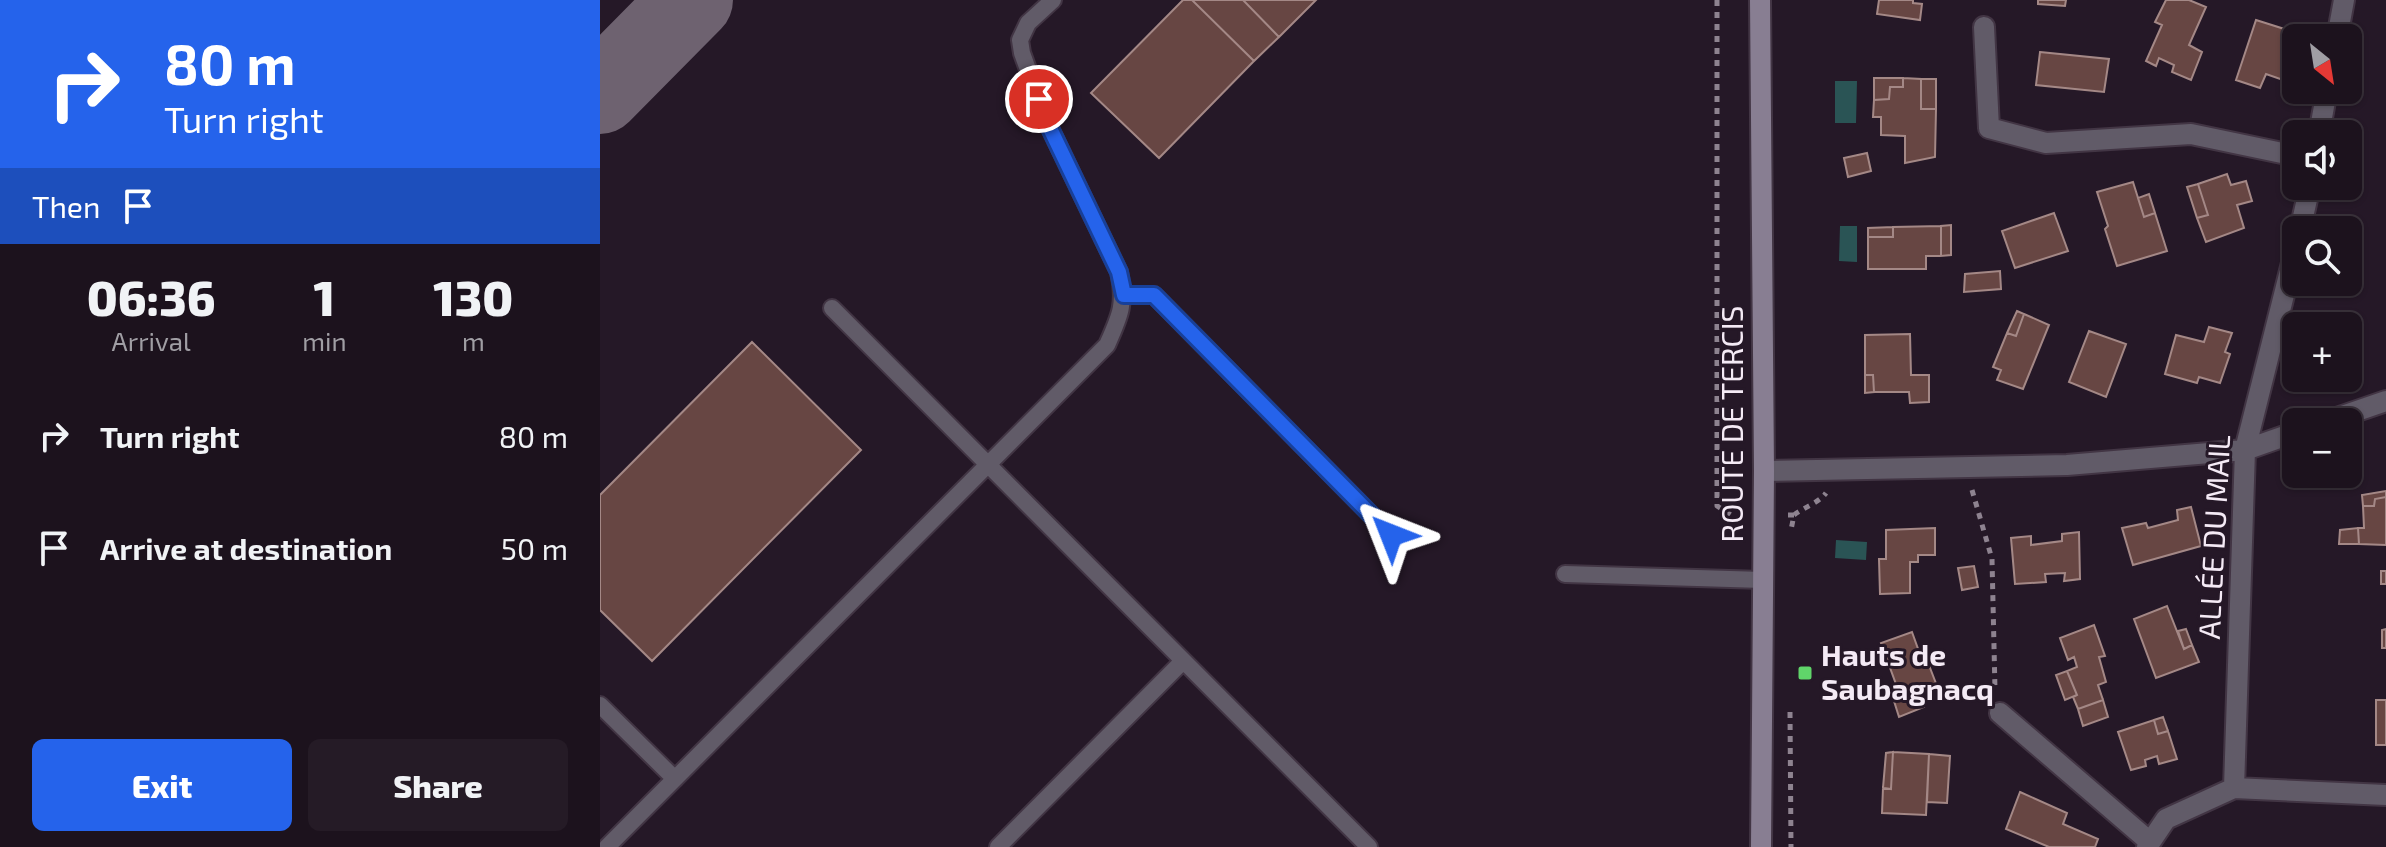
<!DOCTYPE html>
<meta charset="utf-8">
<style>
:root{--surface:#1c121d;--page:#251b26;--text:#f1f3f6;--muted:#a09ea4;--line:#3a323b;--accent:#2563eb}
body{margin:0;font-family:"Exo 2",sans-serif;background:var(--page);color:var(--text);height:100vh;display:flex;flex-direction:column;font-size:30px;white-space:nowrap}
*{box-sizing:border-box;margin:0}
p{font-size:26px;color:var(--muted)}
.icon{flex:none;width:44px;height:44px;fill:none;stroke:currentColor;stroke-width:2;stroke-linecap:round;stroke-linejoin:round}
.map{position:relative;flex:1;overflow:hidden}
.drawer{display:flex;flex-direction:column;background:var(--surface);width:600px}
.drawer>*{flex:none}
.hud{background:#2563eb;color:#fff;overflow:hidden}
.needle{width:52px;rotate:150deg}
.tools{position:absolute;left:1682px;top:24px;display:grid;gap:16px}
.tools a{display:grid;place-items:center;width:80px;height:80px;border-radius:12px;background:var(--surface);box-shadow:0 2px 6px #0004,0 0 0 2px var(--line);font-size:40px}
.pin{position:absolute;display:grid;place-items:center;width:68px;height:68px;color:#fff;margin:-34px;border:4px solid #fff;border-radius:50%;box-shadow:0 2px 8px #0007}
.me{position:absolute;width:88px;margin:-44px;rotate:315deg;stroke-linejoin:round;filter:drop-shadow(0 0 6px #0008)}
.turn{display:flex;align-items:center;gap:28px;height:168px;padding:0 32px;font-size:36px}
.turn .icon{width:104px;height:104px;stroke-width:2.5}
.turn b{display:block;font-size:56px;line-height:68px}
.then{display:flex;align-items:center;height:76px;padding:0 32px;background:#0003;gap:16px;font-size:30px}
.eta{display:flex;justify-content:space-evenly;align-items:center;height:136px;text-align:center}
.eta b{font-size:48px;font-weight:800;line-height:56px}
.button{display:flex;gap:16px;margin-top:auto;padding:16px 32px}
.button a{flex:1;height:92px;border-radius:12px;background:var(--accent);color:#fff;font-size:32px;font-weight:800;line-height:92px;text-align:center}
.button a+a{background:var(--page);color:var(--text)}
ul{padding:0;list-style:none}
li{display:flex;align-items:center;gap:24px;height:112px;padding:0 32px}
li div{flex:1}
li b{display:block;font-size:30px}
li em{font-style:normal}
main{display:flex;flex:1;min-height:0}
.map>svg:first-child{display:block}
.water{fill:#2a5455}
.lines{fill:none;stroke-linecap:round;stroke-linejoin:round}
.taxiway{stroke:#6e6270;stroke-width:82}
.building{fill:#674643;stroke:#a48886;stroke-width:2}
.service-casing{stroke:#423544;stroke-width:20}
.minor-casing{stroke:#423544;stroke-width:24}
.secondary-casing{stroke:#423544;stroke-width:24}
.path{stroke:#8e8390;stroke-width:5;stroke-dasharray:6 6;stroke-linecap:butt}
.service{stroke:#615b68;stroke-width:16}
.minor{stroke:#615b68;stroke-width:20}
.secondary{stroke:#887e92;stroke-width:20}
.route-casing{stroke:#184099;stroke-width:20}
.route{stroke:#2563eb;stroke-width:14}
.poi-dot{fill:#60d56a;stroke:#251827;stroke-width:3}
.labels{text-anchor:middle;stroke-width:6;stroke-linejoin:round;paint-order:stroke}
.street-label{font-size:30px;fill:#f4eaf5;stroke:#251827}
.poi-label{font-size:30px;font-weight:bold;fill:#f4eaf5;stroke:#251827;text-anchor:start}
</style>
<main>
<section class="drawer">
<div class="hud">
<div class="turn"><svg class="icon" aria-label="right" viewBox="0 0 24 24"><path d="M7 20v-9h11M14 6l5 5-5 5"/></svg><div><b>80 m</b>Turn right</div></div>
<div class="then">Then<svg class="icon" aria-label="arrive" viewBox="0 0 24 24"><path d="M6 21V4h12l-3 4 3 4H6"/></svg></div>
</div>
<div class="eta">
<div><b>06:36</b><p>Arrival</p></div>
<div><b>1</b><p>min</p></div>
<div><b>130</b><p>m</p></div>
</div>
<ul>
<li><svg class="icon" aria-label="right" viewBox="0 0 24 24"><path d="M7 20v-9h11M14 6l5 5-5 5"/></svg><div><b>Turn right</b></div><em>80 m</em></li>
<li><svg class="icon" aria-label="arrive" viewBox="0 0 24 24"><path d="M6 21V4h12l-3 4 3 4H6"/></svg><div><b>Arrive at destination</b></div><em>50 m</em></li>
</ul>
<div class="button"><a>Exit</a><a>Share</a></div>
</section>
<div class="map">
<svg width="1786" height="847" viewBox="0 0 1786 847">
<rect width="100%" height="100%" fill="#251827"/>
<path class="water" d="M1235,81H1257L1256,123H1235Z
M1240,226H1257V262L1239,261Z
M1236,540L1267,542L1266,560L1235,558Z"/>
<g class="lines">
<path class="taxiway" d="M0,93L92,0"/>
</g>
<path class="building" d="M583,0H592L654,61L559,158L491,93Z
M592,0H643L679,37L654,61Z
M643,0H716L679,37Z
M1279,0H1313V3L1322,4L1320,20L1277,14Z
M1438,0H1466L1465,6L1438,4Z
M1566,0H1589L1606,7L1589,45L1602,52L1591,80L1572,72L1574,65L1559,58L1556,66L1546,61L1562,25L1555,22Z
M1656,20L1694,32L1684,62L1692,64L1686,81L1666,74L1660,88L1636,80Z
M1694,32L1702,35L1700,38H1696V52L1692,64L1684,62Z
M1440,52L1509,59L1504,92L1436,85Z
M1274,78H1303V87H1290L1289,99L1274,100Z
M1303,78L1321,79V109H1336L1335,157L1305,163V136L1281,135V117H1273L1274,100L1289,99L1290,87H1303Z
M1321,79H1336V109H1321Z
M1267,153L1271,171L1248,177L1244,158Z
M1627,174L1631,185L1646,181L1652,201L1637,205L1644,228L1606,242L1597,218L1608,215L1598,184Z
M1533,182L1544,217L1555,213L1567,251L1517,266L1505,229L1508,226L1497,192Z
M1598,184L1608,215L1597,218L1587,187Z
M1549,194L1555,213L1544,217L1538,198Z
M1454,213L1468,251L1415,268L1402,231Z
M1351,225V255L1341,256V226Z
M1341,226V256H1326V269H1268V237H1293V227Z
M1293,227V237H1268V228Z
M1400,271L1401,289L1364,292L1365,274Z
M1417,311L1424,314L1416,336L1407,333Z
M1424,314L1449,325L1423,389L1397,380L1401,370L1393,367L1407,333L1416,336Z
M1609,327L1632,333L1625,352L1630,354L1620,383L1599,377L1597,383L1565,374L1576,335L1604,342Z
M1489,331L1526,344L1506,397L1469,382Z
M1310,334L1311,375H1329V402L1310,403L1309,392H1274L1273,375H1265V335Z
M152,342L261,450L52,661L0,610V495Z
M1265,375H1273L1274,392L1265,393Z
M1786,491V497L1775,499L1774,506H1763L1762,495Z
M1786,497V545L1759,544L1758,528H1764L1763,506H1774L1775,499Z
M1591,507L1601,546L1533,565L1522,528L1546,523L1548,528L1578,520L1577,510Z
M1335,528V555H1318V562H1310V593L1280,594L1279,559H1286V530Z
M1758,528L1759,544H1739L1740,530Z
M1479,532L1480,579L1464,581L1465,573L1445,574L1446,582L1415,584L1411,538L1431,536V545L1462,541V534Z
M1374,566L1378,587L1362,590L1358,568Z
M1781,571H1786V584H1781Z
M1567,606L1584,649L1592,645L1599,662L1556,678L1534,619Z
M1494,625L1505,656L1499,657L1506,682L1498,685L1503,700L1478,709L1473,697L1477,695L1467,671L1477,667L1474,657L1468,660L1460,638Z
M1586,629L1592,645L1584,649L1578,631Z
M1786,629V648H1782V630Z
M1312,632L1321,657L1325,655L1337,686L1320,691L1324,707L1299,717L1294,701L1301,698L1281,643Z
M1467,671L1477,695L1465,700L1456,675Z
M1503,700L1508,717L1483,726L1478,709Z
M1776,700H1786V745H1776Z
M1563,717L1568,731L1558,734L1554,720Z
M1554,720L1558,734L1568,731L1577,759L1559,764L1557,756L1545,760L1546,766L1531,770L1518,732Z
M1293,752L1291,789L1283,788L1286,753Z
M1293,752L1329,754L1326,815L1282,813L1283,788L1291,789Z
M1329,754L1350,756L1347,803L1327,802Z
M1420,792L1467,813L1463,824L1498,839L1495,847H1449L1406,829Z"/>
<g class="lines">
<defs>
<path id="service" d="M524,295H554L791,535
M232,308L769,847
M965,574L1163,580
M0,705L75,779
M7,847L507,345C520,316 526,304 519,272L447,122L422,53L420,40L428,23L453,0
M398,847L583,661"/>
<path id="minor" d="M1384,27L1389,128L1446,143L1591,134L1696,156
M1737,38L1744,0
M1719,134L1727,90
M1700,230L1710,186
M1725,422L1786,401
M1164,471L1467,465L1645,450L1696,432
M1400,713L1550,842
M1634,788L1645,450L1696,247
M1547,847L1566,819L1634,788L1786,795"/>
<path id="secondary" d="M1160,0L1164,471L1161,847"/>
</defs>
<use href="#service" class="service-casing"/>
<use href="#minor" class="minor-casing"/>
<use href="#secondary" class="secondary-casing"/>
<path class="path" d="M1117,0V506L1134,517
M1372,490L1392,559L1395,690
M1188,515H1194L1191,530
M1194,515C1203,508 1220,502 1226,493
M1190,712L1191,847"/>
<use href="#service" class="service"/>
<use href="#minor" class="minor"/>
<use href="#secondary" class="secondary"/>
</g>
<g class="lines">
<defs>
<path id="route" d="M439,99L447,122L519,272L524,295H554L791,535"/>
</defs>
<use href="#route" class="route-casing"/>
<use href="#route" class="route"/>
</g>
<rect class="poi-dot" x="1197" y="665" width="16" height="16" rx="4"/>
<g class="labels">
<g class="street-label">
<text transform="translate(1133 424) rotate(-90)" y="10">ROUTE DE TERCIS</text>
<text transform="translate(1615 537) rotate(-87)" y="10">ALLÉE DU MAIL</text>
</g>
<g class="poi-label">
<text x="1221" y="666">Hauts de<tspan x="1221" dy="34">Saubagnacq</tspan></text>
</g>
</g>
</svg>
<div class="tools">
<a><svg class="needle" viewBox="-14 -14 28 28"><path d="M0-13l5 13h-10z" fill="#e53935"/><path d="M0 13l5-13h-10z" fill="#a09ea4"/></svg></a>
<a><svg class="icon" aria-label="sound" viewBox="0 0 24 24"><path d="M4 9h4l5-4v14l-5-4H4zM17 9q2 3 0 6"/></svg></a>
<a><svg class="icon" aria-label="search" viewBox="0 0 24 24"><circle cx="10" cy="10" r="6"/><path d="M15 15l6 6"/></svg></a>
<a>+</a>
<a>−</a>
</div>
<div class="pin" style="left:439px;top:99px;background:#d93025"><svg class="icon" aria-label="arrive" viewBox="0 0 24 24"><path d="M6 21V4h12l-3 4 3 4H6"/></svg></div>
<svg class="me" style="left:791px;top:535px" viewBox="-20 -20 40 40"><path d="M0-17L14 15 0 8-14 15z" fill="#2563eb" stroke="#fff" stroke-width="4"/></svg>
</div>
</main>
